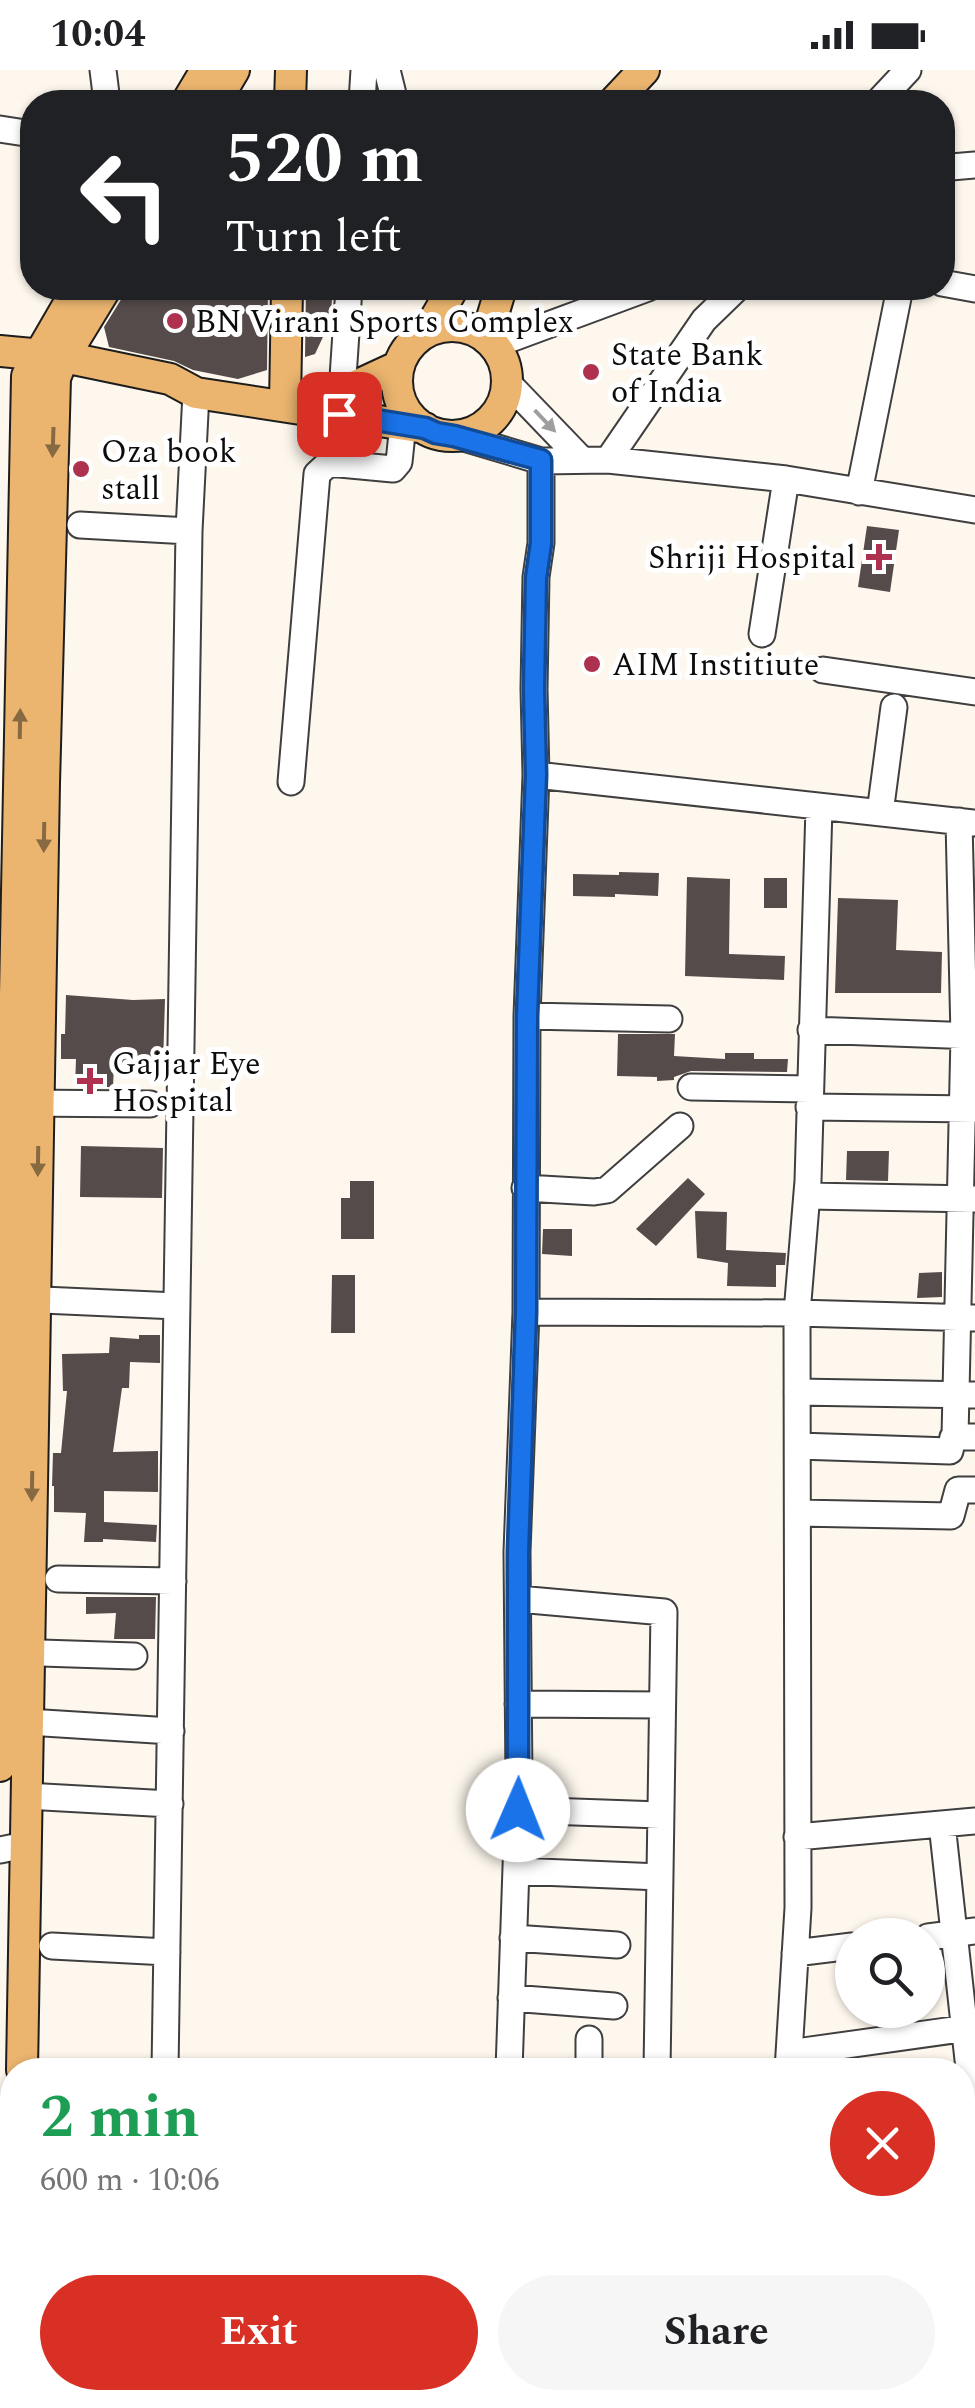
<!DOCTYPE html>
<meta charset="utf-8">
<style>
:root{--surface:#fff;--page:#f6f6f6;--text:#202124;--muted:#757577;--accent:#d93025}
body{margin:0;font-family:Spectral,serif;background:var(--page);color:var(--text);height:100vh;display:flex;flex-direction:column;font-size:38px;white-space:nowrap}
*{box-sizing:border-box;margin:0}
p{font-size:32px;color:var(--muted)}
.icon{flex:none;width:55px;height:55px;fill:none;stroke:currentColor;stroke-width:2;stroke-linecap:round;stroke-linejoin:round}
.map{position:relative;flex:1;overflow:hidden}
.drawer{position:absolute;left:0px;top:1988px;width:975px;height:352px;display:flex;flex-direction:column;background:var(--surface);border-radius:40px 40px 0 0;box-shadow:0 2px 8px #0004}
.drawer>*{flex:none}
.banner{position:absolute;left:20px;top:20px;width:935px;height:210px;border-radius:40px;box-shadow:0 2px 8px #0004;background:#202124;color:#fff;overflow:hidden}
.fabs{position:absolute;left:835px;top:1848px;display:grid;gap:20px}
.fabs a{display:grid;place-items:center;width:110px;height:110px;border-radius:50%;background:var(--surface);box-shadow:0 2px 8px #0004;font-size:50px}
.pin{position:absolute;display:grid;place-items:center;width:85px;height:85px;color:#fff;margin:-42px;border-radius:20px;box-shadow:0 5px 15px #0006}
.me{position:absolute;width:110px;margin:-55px;rotate:1deg;stroke-linejoin:round;filter:drop-shadow(0 0 8px #0008)}
.turn{display:flex;align-items:center;gap:35px;height:210px;padding:0 40px;font-size:45px}
.turn .icon{width:130px;height:130px;stroke-width:2.5}
.turn b{display:block;font-size:70px;line-height:85px}
.round{display:grid;place-items:center;flex:none;width:105px;height:105px;border-radius:52px;background:var(--page)}
.head{display:flex;align-items:center;justify-content:space-between;height:170px;padding:0 40px}
h1{font-size:60px;font-weight:700;line-height:75px;color:#1e9e55}
.primary-button{display:flex;gap:20px;margin-top:auto;padding:20px 40px}
.primary-button a{flex:1;height:115px;border-radius:60px;background:var(--accent);color:#fff;font-size:40px;font-weight:700;line-height:115px;text-align:center}
.primary-button a+a{background:var(--page);color:var(--text)}
.status{display:flex;justify-content:space-between;align-items:center;height:70px;padding:0 50px;background:var(--surface);direction:ltr}
.status svg{height:28px;fill:currentColor}
.map>svg:first-child{display:block}
.building{fill:#544b4a}
.lines{fill:none;stroke-linecap:round;stroke-linejoin:round}
.minor-casing{stroke:#3f3f3f;stroke-width:29}
.major-casing{stroke:#1d1d1d;stroke-width:34}
.minor{stroke:#fff;stroke-width:25}
.major{stroke:#ebb56f;stroke-width:30}
.oneway{fill:#9e9e9e}
.oneway2{fill:#876942}
.route-casing{stroke:#114b97;stroke-width:25}
.route{stroke:#1a73e8;stroke-width:18}
.poi-dot{fill:#ae3250;stroke:#fff;stroke-width:4}
.labels{text-anchor:middle;stroke-width:10;stroke-linejoin:round;paint-order:stroke}
.poi-label{font-size:32px;fill:#0c0c0c;stroke:#fff;text-anchor:start}
</style>
<div class="status"><b>10:04</b><svg viewBox="0 0 49 12"><path d="M0 12V9h3v3zM5 12V6h3v6zM10 12V3h3v9zM15 12V0h3v12zM26 1h20v11H26zM47 4h2v5h-2z"/></svg></div>
<div class="map">
<svg width="975" height="2338" viewBox="0 0 975 2338">
<rect width="100%" height="100%" fill="#fdf7ed"/>
<path class="building" d="M125,218H268L267,300L238,309L193,300L174,291L109,277L104,257L122,228Z
M306,218H333L330,252L315,284L305,287Z
M867,456L899,460L890,522L858,517Z
M619,802L659,803L658,826L615,824V827L573,826V804L619,805Z
M687,807L730,809L729,884L785,886L784,910L685,906Z
M764,808H787V838H764Z
M838,828L898,830L896,880L942,882L941,923H835Z
M66,925L133,930L165,929L163,995L114,994L113,1017H75L76,989H61V964H65Z
M618,964H675L674,986L725,989V983H754V989H788L787,1002L691,1001L674,1007V1010L657,1011V1007L617,1006Z
M81,1076L163,1078L162,1128L80,1127Z
M847,1081H889L888,1111L846,1110Z
M688,1108L705,1124L656,1176L636,1159Z
M350,1111H374V1169H341V1128H350Z
M695,1141L727,1142L726,1180L786,1183L785,1195H776V1217L727,1216L728,1193L697,1188Z
M543,1159H572V1186L542,1184Z
M942,1202V1227L917,1228L919,1203Z
M332,1205H355V1263H331Z
M139,1265H160V1293L130,1292L129,1318H122L113,1382L158,1381V1422L104,1421V1452L157,1455L156,1472L103,1469V1472H84L86,1443L54,1442V1416H52L53,1383H61L67,1321H63L62,1284L109,1283L110,1267L139,1269Z
M86,1527H156L155,1569H114L116,1543L86,1544Z"/>
<g class="lines">
<defs>
<path id="minor" d="M103,0L107,32
M387,0L395,32
M362,32L364,0
M878,32L908,0
M0,59L32,64
M942,101L951,97L975,95
M942,213L975,219
M494,275L648,218
M507,312L582,390
M342,322L349,218
M454,365L541,391L608,390L786,409L975,440
M608,390L704,250L737,218
M859,422L900,218
M80,455L189,461
M762,564L786,409
M823,600L975,622
M536,705L973,753
M291,712L317,404L329,393L393,399L399,392L403,354
M880,743L894,637
M527,946L669,949
M811,960L975,966
M691,1017L810,1019
M20,1033L150,1034
M809,1037L974,1039
M525,1118L594,1122L607,1120L680,1056
M807,1126L975,1129
M20,1229L177,1236
M526,1242L797,1243L975,1248
M797,1322L975,1325
M955,1367L964,966L959,751
M798,1376L950,1381L953,1367H975
M798,1443L951,1446L958,1420H975
M58,1509L173,1511
M518,1529L664,1542L657,2000
M10,1582L134,1586
M518,1634L662,1635
M28,1652L171,1661
M26,1726L170,1734
M518,1740L660,1745
M942,1754L973,2035
M797,1767L975,1751
M0,1780L25,1775
M516,1801L660,1807
M928,1867L975,1861
M513,1868L617,1875
M52,1876L167,1882
M795,1883L852,1876
M511,1928L614,1936
M789,1983L975,1957
M165,2000L189,461L196,323
M509,2000L519,1711L517,1482L526,1242L527,946L536,705L534,619L536,507L541,473V391
M589,2000V1969
M788,2000L798,1838L797,1243L808,1111L819,737
M962,2248L975,2246
M773,2328L788,2338
M163,2338V2328
M278,2338V2328
M501,2338L502,2328
M727,2338V2328"/>
<path id="major" d="M187,32L206,0
M215,32L234,0
M290,32L291,0
M614,32L644,0
M397 311a55 55 0 1 1 110 0a55 55 0 1 1-110 0Z
M428,261L453,218
M486,268L501,218
M0,281L64,287L170,309L196,323L425,358
M285,335L287,218
M306,339L399,296
M0,1696L27,306L78,218
M22,2000L44,713L55,308L62,290L106,218
M0,2139L12,2137
M0,2172L12,2174
M10,2338L12,2199"/>
</defs>
<use href="#minor" class="minor-casing"/>
<use href="#major" class="major-casing"/>
<use href="#minor" class="minor"/>
<use href="#major" class="major"/>
</g>
<defs><path id="oneway-solid" d="M-6-.8H1V-3.2L6.5 0L1 3.2V.8H-6Z" transform="scale(2.5)"/></defs>
<use class="oneway" href="#oneway-solid" transform="translate(545 351) rotate(46)"/>
<g class="oneway2">
<use href="#oneway-solid" transform="translate(53 372) rotate(92)"/>
<use href="#oneway-solid" transform="translate(20 654) rotate(-89)"/>
<use href="#oneway-solid" transform="translate(44 767) rotate(91)"/>
<use href="#oneway-solid" transform="translate(38 1091) rotate(91)"/>
<use href="#oneway-solid" transform="translate(32 1416) rotate(91)"/>
</g>
<g class="lines">
<defs>
<path id="route" d="M339,344L425,358L436,363L454,366L541,390V473L536,508L534,619L536,705L527,946L526,1242L518,1482V1740"/>
</defs>
<use href="#route" class="route-casing"/>
<use href="#route" class="route"/>
</g>
<g class="poi-dot">
<circle cx="175" cy="251" r="10"/>
<circle cx="591" cy="302" r="10"/>
<circle cx="81" cy="399" r="10"/>
<path d="M874 472h10v10h10v10h-10v10h-10v-10h-10v-10h10z"/>
<circle cx="592" cy="594" r="10"/>
<path d="M85 996h10v10h10v10h-10v10h-10v-10h-10v-10h10z"/>
</g>
<g class="labels">
<g class="poi-label">
<text x="195" y="262">BN Virani Sports Complex</text>
<text x="611" y="295">State Bank<tspan x="611" dy="37">of India</tspan></text>
<text x="101" y="392">Oza book<tspan x="101" dy="37">stall</tspan></text>
<text x="856" y="498" text-anchor="end">Shriji Hospital</text>
<text x="612" y="605">AIM Institiute</text>
<text x="112" y="1004">Gajjar Eye<tspan x="112" dy="37">Hospital</tspan></text>
</g>
</g>
</svg>
<div class="fabs">
<a><svg class="icon" aria-label="search" viewBox="0 0 24 24"><circle cx="10" cy="10" r="6"/><path d="M15 15l6 6"/></svg></a>
</div>
<div class="pin" style="left:339px;top:344px;background:#d93025"><svg class="icon" aria-label="arrive" viewBox="0 0 24 24"><path d="M6 21V4h12l-3 4 3 4H6"/></svg></div>
<svg class="me" style="left:518px;top:1740px" viewBox="-20 -20 40 40"><circle r="19" fill="#fff"/><path d="M0-13L10 11 0 6-10 11z" fill="#1a73e8"/></svg>
<div class="banner">
<div class="turn"><svg class="icon" aria-label="left" viewBox="0 0 24 24"><path d="M17 20v-9H6M10 6l-5 5 5 5"/></svg><div><b>520 m</b>Turn left</div></div>
</div>
<section class="drawer">
<div class="head"><div><h1>2 min</h1><p>600 m · 10:06</p></div><a class="round" style="background:#d93025;color:#fff"><svg class="icon" aria-label="close" viewBox="0 0 24 24"><path d="M6 6l12 12M18 6L6 18"/></svg></a></div>
<div class="primary-button"><a>Exit</a><a>Share</a></div>
</section>
</div>
